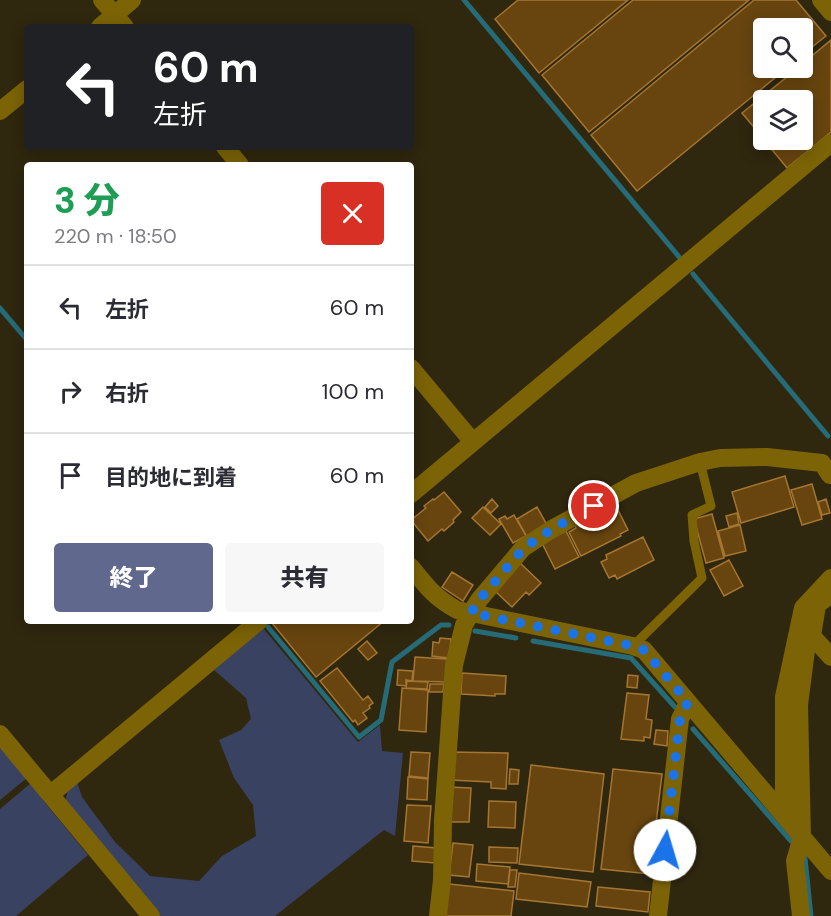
<!DOCTYPE html>
<html lang="ja">
<meta charset="utf-8">
<style>
:root{--surface:#fff;--page:#f7f7f7;--text:#2b2b33;--muted:#7c7c81;--line:#e1e1e2;--accent:#60688e}
body{margin:0;font-family:"DM Sans","Noto Sans JP",sans-serif;background:var(--page);color:var(--text);height:100vh;display:flex;flex-direction:column;font-size:22px;white-space:nowrap}
*{box-sizing:border-box;margin:0}
p{font-size:20px;color:var(--muted)}
.icon{flex:none;width:33px;height:33px;fill:none;stroke:currentColor;stroke-width:2;stroke-linecap:round;stroke-linejoin:round}
.map{position:relative;flex:1;overflow:hidden}
.drawer{position:absolute;left:24px;top:162px;width:390px;height:462px;display:flex;flex-direction:column;background:var(--surface);border-radius:6px;box-shadow:0 3px 15px #0003}
.drawer>*{flex:none}
.hud{position:absolute;left:24px;top:24px;width:390px;height:126px;border-radius:6px;box-shadow:0 3px 15px #0003;background:#202124;color:#fff;overflow:hidden}
.tools{position:absolute;left:753px;top:18px;display:grid;gap:12px}
.tools a{display:grid;place-items:center;width:60px;height:60px;border-radius:6px;background:var(--surface);box-shadow:0 3px 15px #0003;font-size:30px}
.pin{position:absolute;display:grid;place-items:center;width:51px;height:51px;color:#fff;margin:-26px;border:3px solid #fff;border-radius:50%;box-shadow:0 2px 6px #0007}
.me{position:absolute;width:66px;margin:-33px;rotate:6deg;stroke-linejoin:round;filter:drop-shadow(0 0 4px #0008)}
.turn{display:flex;align-items:center;gap:21px;height:126px;padding:0 30px;font-size:27px}
.turn .icon{width:78px;height:78px;stroke-width:2.5}
.turn b{display:block;font-size:42px;line-height:51px}
.round{display:grid;place-items:center;flex:none;width:63px;height:63px;border-radius:6px;background:var(--page)}
.headline{display:flex;align-items:center;justify-content:space-between;height:102px;padding:0 30px}
h1{font-size:36px;font-weight:800;line-height:45px;color:#1e9e55}
.button{display:flex;gap:12px;margin-top:auto;padding:12px 30px}
.button a{flex:1;height:69px;border-radius:6px;background:var(--accent);color:#fff;font-size:24px;font-weight:800;line-height:69px;text-align:center}
.button a+a{background:var(--page);color:var(--text)}
ul{padding:0;list-style:none}
li{display:flex;align-items:center;gap:18px;height:84px;padding:0 30px;border-top:2px solid var(--line)}
li div{flex:1}
li b{display:block;font-size:22px}
li em{font-style:normal}
.map>svg:first-child{display:block}
.green{fill:#3a4261}
.lines{fill:none;stroke-linecap:round;stroke-linejoin:round}
.stream{stroke:#266b78;stroke-width:5}
.building{fill:#68450f;stroke:#a57532;stroke-width:1.5}
.lane{stroke:#7b6306;stroke-width:9}
.street{stroke:#7b6306;stroke-width:18}
.route{stroke:#1a73e8;stroke-width:10;stroke-dasharray:0 18}
</style>
<div class="map">
<svg width="831" height="916" viewBox="0 0 831 916">
<rect width="100%" height="100%" fill="#2f270e"/>
<path class="green" d="M263,628L358,742L380,725L382,751L403,753L395,836L384,830L275,916H159L65,803L68,789L77,782L82,797L115,842L150,876L199,881L222,856L256,836L253,805L234,778L219,740L241,730L251,719L246,698L214,670Z
M0,745L27,778L0,800Z
M31,783L46,804L88,855L16,916H0V809Z"/>
<g class="lines">
<path class="stream" d="M464,0L680,258
M693,274L828,436
M0,308L27,340
M268,627L359,737L381,720L392,662L441,625H449
M475,631L516,638
M533,641L631,658L675,707
M693,729L791,841
M805,858L811,916"/>
</g>
<path class="building" d="M518,0H628L539,73L495,19Z
M633,0H749L589,132L542,75Z
M754,0H796L826,36L802,55V28H764V68H787L637,191L591,135Z
M831,40V132L787,168L764,140H802V100H764V139L742,113L798,68H802V64Z
M785,476L794,507L741,523L732,492Z
M812,484L822,519L802,525L791,490Z
M444,492L461,512L453,520L454,522L444,531L442,529L428,541L411,520L426,508L424,506L433,499L434,500Z
M492,499L498,506L491,513L485,507Z
M826,499L830,513L822,515L818,502Z
M614,502L628,530L620,534L621,536L581,556L569,532L576,528L573,522Z
M483,507L501,524L490,535L472,518Z
M537,507L547,525L527,537L517,519Z
M737,513L739,524L729,527L726,516Z
M712,514L724,558L706,563L694,519Z
M514,515L526,536L513,543L499,519L505,516L507,519Z
M740,525L746,551L725,556L718,531Z
M566,531L579,557L555,569L542,543Z
M643,537L654,560L617,579L615,575L609,578L601,562L607,559L606,555Z
M729,560L743,586L724,596L710,570Z
M519,562L541,583L529,595L526,592L512,607L496,592Z
M452,572L473,585L463,601L442,587Z
M274,621H384L316,677L272,623Z
M440,638L451,639L449,658L432,656L433,642L439,643Z
M367,641L377,653L368,660L358,649Z
M415,657L447,659L446,682L413,681Z
M337,668L363,700L368,696L373,703L369,706L370,708L363,713L367,718L358,725L355,720L353,722L320,681Z
M398,670L413,671L412,681L406,680V686L397,685Z
M462,673L506,676L505,694H495V696L461,694Z
M628,675L638,676L637,688L627,687Z
M407,681L428,682L427,689L406,688Z
M430,684H444L443,692H429Z
M402,688L428,690L426,732L399,730Z
M627,693L649,695L646,719L652,720L650,738L644,737V741L621,739Z
M656,730L668,731L667,746L654,744Z
M411,752L430,753L428,778L409,776Z
M451,752L508,753L506,789L491,788V782L450,780Z
M531,765L604,774L593,872L519,864Z
M510,769L519,770L518,784H509Z
M613,769L662,774L650,874L601,869Z
M408,777L428,779L427,800L407,799Z
M448,787L471,788L469,822H446Z
M489,801L516,802L515,828L488,827Z
M407,805L431,806L428,843L404,841Z
M453,843L473,845L469,877L449,875Z
M413,846L437,848L435,863L412,861Z
M489,847L518,848L517,863L489,862Z
M477,864L510,867L508,884L476,881Z
M510,870H517L515,887H508Z
M519,873L591,882L587,907L516,899Z
M449,884L514,891L511,916H445Z
M598,887L650,892L648,912L596,906Z"/>
<g class="lines">
<path class="lane" d="M633,646L702,578L694,541L692,515L711,506L700,462"/>
<path class="street" d="M102,0L125,27
M821,0L831,12
M100,27L132,0
M0,111L27,89
M225,147L240,165
M411,368L473,442
M411,494L831,143
M411,567C427,587 434,597 457,610L633,646L644,650L831,871
M812,636L831,657
M0,734L151,916
M51,794L259,621
M784,814V697L803,608L831,578
M438,916L442,880L443,820L454,665L464,625L471,613L479,600L523,548L552,529L636,483L700,462L720,458L767,457L822,463L830,475L831,474
M658,916L680,719L688,703
M801,916L795,861L802,837L799,705L806,650L812,636L817,605L831,594"/>
</g>
<g class="lines">
<path class="route" d="M594,506L552,529L524,548L479,600L471,613L633,646L644,650L688,702L680,719L665,850"/>
</g>
</svg>
<div class="tools">
<a><svg class="icon" aria-label="search" viewBox="0 0 24 24"><circle cx="10" cy="10" r="6"/><path d="M15 15l6 6"/></svg></a>
<a><svg class="icon" aria-label="layers" viewBox="0 0 24 24"><path d="M12 4l9 5-9 5-9-5zM3 14l9 5 9-5"/></svg></a>
</div>
<div class="pin" style="left:594px;top:506px;background:#d93025"><svg class="icon" aria-label="arrive" viewBox="0 0 24 24"><path d="M6 21V4h12l-3 4 3 4H6"/></svg></div>
<svg class="me" style="left:665px;top:850px" viewBox="-20 -20 40 40"><circle r="19" fill="#fff"/><path d="M0-13L10 11 0 6-10 11z" fill="#1a73e8"/></svg>
<div class="hud">
<div class="turn"><svg class="icon" aria-label="left" viewBox="0 0 24 24"><path d="M17 20v-9H6M10 6l-5 5 5 5"/></svg><div><b>60 m</b>左折</div></div>
</div>
<section class="drawer">
<div class="headline"><div><h1>3 分</h1><p>220 m · 18:50</p></div><a class="round" style="background:#d93025;color:#fff"><svg class="icon" aria-label="close" viewBox="0 0 24 24"><path d="M6 6l12 12M18 6L6 18"/></svg></a></div>
<ul>
<li><svg class="icon" aria-label="left" viewBox="0 0 24 24"><path d="M17 20v-9H6M10 6l-5 5 5 5"/></svg><div><b>左折</b></div><em>60 m</em></li>
<li><svg class="icon" aria-label="right" viewBox="0 0 24 24"><path d="M7 20v-9h11M14 6l5 5-5 5"/></svg><div><b>右折</b></div><em>100 m</em></li>
<li><svg class="icon" aria-label="arrive" viewBox="0 0 24 24"><path d="M6 21V4h12l-3 4 3 4H6"/></svg><div><b>目的地に到着</b></div><em>60 m</em></li>
</ul>
<div class="button"><a>終了</a><a>共有</a></div>
</section>
</div>
